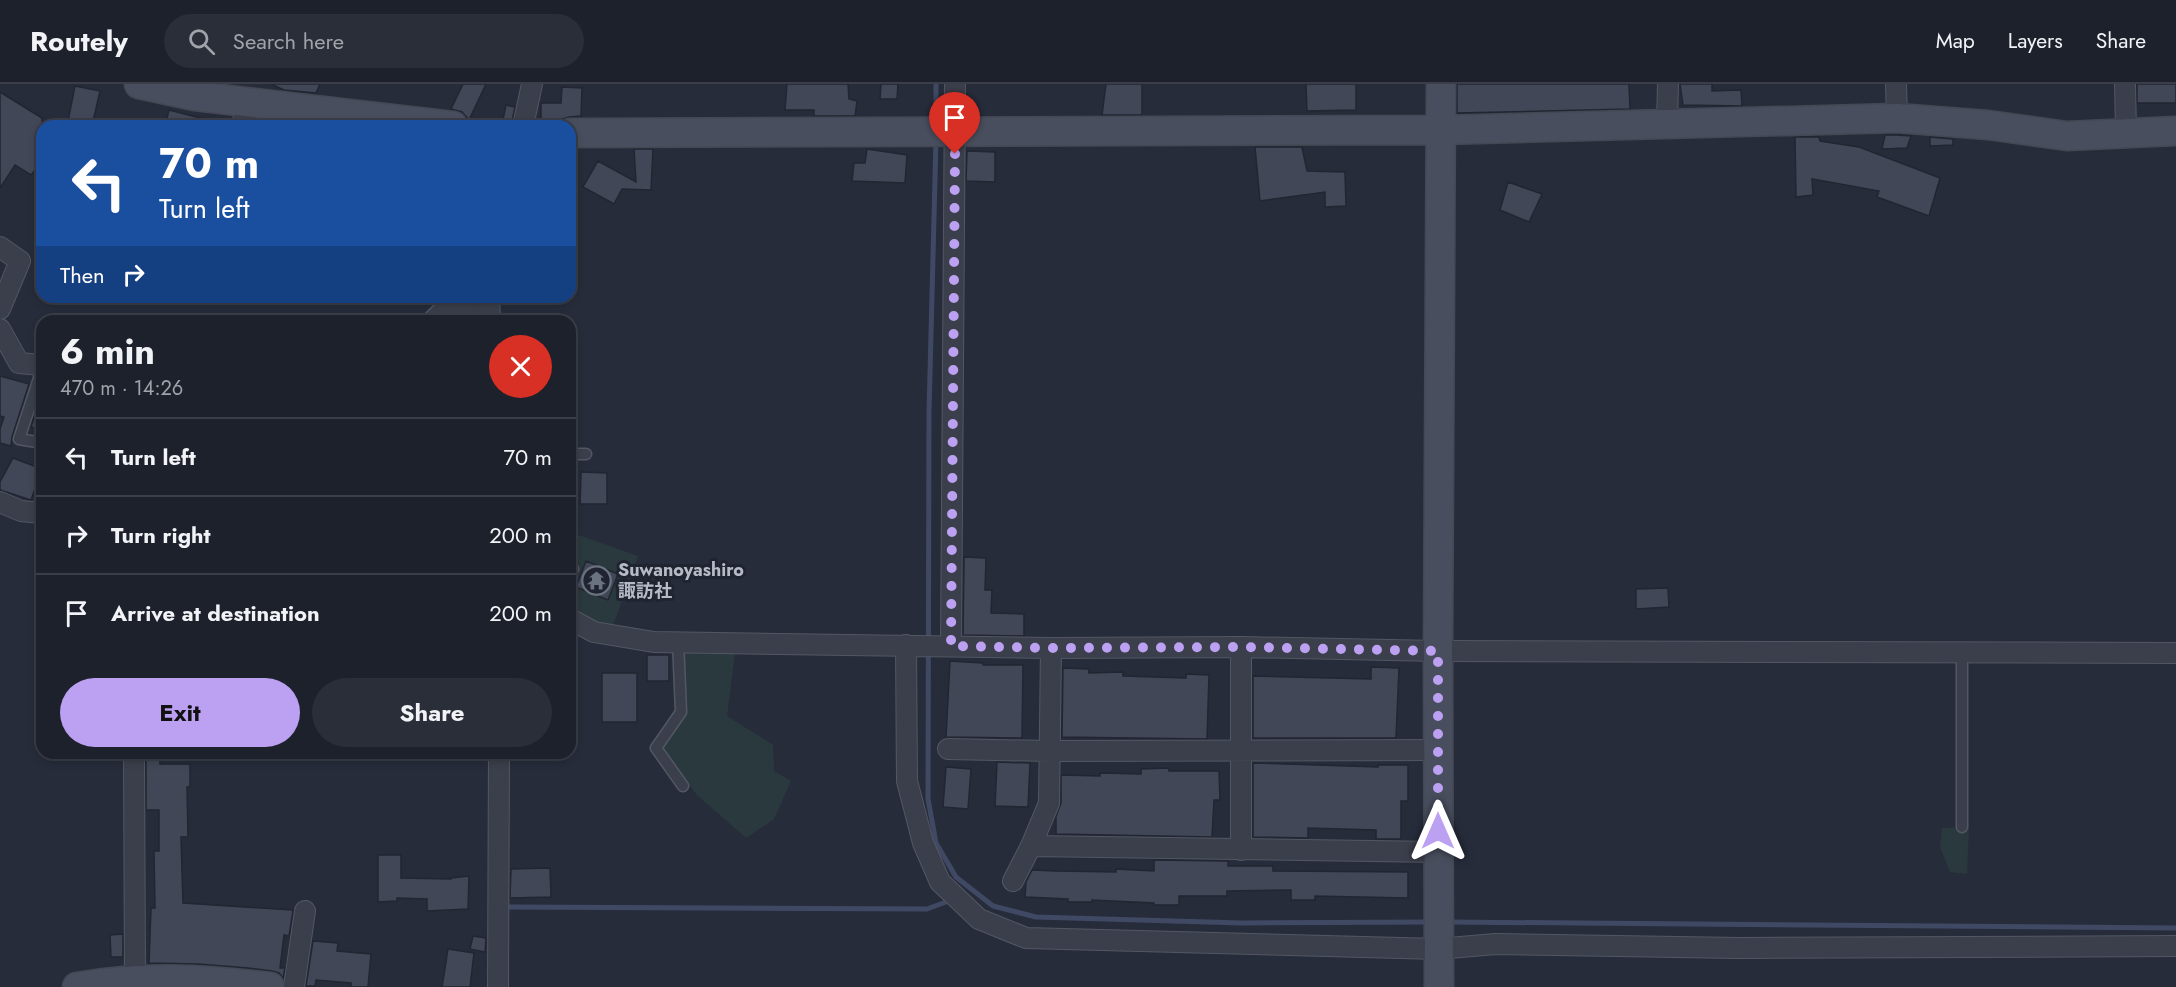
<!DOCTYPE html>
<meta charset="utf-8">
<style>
:root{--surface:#1d212c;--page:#2a2e38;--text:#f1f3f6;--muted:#a0a3a9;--line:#3b3e48;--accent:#bca0f2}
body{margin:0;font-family:Jost,"Noto Sans JP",sans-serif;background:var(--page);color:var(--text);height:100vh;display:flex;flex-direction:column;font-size:22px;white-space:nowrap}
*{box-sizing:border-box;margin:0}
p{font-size:20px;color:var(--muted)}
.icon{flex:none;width:33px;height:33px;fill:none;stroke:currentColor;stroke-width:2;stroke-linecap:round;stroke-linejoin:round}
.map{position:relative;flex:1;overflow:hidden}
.side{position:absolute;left:36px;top:231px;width:540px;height:444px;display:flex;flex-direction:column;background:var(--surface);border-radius:18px;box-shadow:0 3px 9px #0003,0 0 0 2px var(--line)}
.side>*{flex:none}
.banner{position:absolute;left:36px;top:36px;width:540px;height:183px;border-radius:18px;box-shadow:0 3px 9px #0003,0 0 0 2px var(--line);background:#1a4fa0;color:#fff;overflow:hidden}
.pin{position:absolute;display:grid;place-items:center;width:51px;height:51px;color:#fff;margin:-62px -26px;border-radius:50% 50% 50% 0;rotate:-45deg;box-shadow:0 0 6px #0007}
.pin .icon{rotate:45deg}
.me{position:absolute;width:66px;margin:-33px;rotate:0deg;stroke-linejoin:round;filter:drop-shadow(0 0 4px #0008)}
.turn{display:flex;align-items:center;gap:21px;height:126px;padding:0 24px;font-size:27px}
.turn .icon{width:78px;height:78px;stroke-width:2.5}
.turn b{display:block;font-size:42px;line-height:51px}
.then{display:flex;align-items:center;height:57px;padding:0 24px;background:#0003;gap:12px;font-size:22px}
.round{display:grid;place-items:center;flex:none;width:63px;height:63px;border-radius:32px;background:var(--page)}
.summary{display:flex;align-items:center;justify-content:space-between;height:102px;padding:0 24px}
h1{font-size:36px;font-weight:700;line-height:45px}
.cta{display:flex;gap:12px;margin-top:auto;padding:12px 24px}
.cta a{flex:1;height:69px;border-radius:36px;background:var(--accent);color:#111;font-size:24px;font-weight:700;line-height:69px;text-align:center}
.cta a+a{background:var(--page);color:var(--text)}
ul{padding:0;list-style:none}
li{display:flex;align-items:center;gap:18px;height:78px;padding:0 24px;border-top:2px solid var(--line)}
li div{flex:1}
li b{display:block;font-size:22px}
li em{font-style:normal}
header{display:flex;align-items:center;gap:36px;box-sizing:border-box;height:84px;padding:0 30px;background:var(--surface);border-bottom:2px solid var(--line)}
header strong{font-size:28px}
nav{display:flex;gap:33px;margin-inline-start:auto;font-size:21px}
.search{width:420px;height:54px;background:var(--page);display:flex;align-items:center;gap:15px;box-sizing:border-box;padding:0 21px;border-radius:33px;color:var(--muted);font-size:22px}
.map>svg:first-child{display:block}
.green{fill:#2a393d}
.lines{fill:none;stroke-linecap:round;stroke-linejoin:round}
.stream{stroke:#404964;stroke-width:5}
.building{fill:#414757;stroke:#222632;stroke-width:1.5}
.lane-casing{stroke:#535763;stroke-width:13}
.street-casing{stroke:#535763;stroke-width:22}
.secondary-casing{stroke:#444854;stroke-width:31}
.lane{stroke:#3b3f4b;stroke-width:10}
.street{stroke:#3b3f4b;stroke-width:20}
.secondary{stroke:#494e5e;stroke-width:28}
.route{stroke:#bca0f2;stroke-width:10;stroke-dasharray:0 18}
.labels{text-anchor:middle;stroke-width:6;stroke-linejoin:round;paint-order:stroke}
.poi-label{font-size:18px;font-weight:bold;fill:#b6bac6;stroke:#202430;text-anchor:start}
</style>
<header>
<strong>Routely</strong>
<div class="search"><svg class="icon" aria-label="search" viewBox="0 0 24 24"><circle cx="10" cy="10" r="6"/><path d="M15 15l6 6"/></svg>Search here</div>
<nav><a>Map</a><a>Layers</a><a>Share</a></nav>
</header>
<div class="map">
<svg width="2176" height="903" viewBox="0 0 2176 903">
<rect width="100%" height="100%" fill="#272c3b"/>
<path class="green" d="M570,448L638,472L611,547L570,530Z
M735,568L727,632L773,661L774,687L791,697L774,735L746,754L697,711L661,664L686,629L683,569Z
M1969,743L1967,790L1950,788L1940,763L1942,744Z"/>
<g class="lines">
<path class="stream" d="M936,40V0
M936,55L929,328L928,715L936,759L956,793L993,822L1036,833L1242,839L1430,838
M508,823L927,825L946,818L950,813
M1449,838L2176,844"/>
</g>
<path class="building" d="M271,0H320L316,9L284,6Z
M463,0H486L469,36L462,28L451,25Z
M787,0H848L849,15L857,17L855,32H814V26H785Z
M881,0H898L897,15H880Z
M1106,0H1142V31H1102Z
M1306,0H1356V26L1307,27Z
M1457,0H1629L1630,25L1457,29Z
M1680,0H1712V7L1741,6L1742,22L1683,21Z
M2137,0H2176V19H2137Z
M75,2L100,7L92,42H67Z
M562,3L582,4L581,32L569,33L560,36L541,35V19H561Z
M0,8L42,34V78L31,91L15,81L0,104Z
M506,21L515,23L511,42L502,40Z
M169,26L212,37V42H165Z
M1885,51H1897L1911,52L1907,64L1882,65Z
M1795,53H1819L1820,57L1859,63L1940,94L1929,132L1877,113L1879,107L1812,95L1813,111L1796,113Z
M1930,53L1953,55V61L1930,62Z
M1255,63H1302L1307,87L1345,88L1346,122L1325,123V108L1260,117Z
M634,65H653L651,106L622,105L614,120L583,103L598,77L636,98Z
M867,65L907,71L905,99L852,97L854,79H865Z
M967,67L995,68V98L966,97Z
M1508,98L1542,110L1529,138L1500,126Z
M0,292L29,300L12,353L11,362L0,359V345L4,333L0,332Z
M42,309V346L31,343Z
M13,374L42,385L31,416L0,406V398Z
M581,388L607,389V420H580Z
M964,473L986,474L985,506H992L991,529L1024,530V552L963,551Z
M586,477L618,490L608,516L576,503Z
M1668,504L1669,523L1636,525V505Z
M647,571H669V597H647Z
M950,577L983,579V581H1023L1022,654L946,653Z
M1371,583L1399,584L1396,654H1253V592L1371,595Z
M1063,584L1089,585V589L1123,588V592L1186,594V590L1209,591L1207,655L1062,653Z
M602,589H637V638H602Z
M146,674H160V680H190V703H187L188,753H181L183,819L293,826L289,852L284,851L280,884H285L283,894L279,889L272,887L248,884L198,880L149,879L151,824H155L154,767H159V726H146Z
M997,678L1030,679L1028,723L995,722Z
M1253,679L1378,683V681H1408V717H1401V755H1376V746L1308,744V754L1253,753Z
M946,683L971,685L968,725L943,723Z
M1169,684V687H1219L1220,716H1214L1212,753L1056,750V732L1061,719V691L1100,692V689L1141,690V685Z
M378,771H401V794L451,795V794L469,792L468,825L427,827V815L397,814V817L378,818Z
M1154,776L1228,777V782H1273V787L1408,788V814L1315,812V816H1291V806L1227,807V812H1179V821H1154V819L1092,816V818H1068V815L1025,813L1026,798L1032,786L1056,787L1116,788V785L1154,787Z
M550,784L551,813L510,814L511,785Z
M123,850V873H111L110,851Z
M473,852L486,854L485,868L470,865Z
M313,857L338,859L337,867L371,870L368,903H351V899L316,896L315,902H306Z
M448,865L474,869L470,903H442Z"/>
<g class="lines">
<defs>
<path id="lane" d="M426,237L438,225H489
M42,285L19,355L42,359
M570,370H586
M570,484L573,485
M678,557L681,628L656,664L683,702
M1962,568V743"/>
<path id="street" d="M1896,0L1897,34
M2125,0L2126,48
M1667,40L1668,0
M241,42L250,19
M523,42L532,0
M0,163L20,177L0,225
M489,213L490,237
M0,245L19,279L42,281
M0,418L21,427L42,429
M570,535L594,548L654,558L1051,564L1241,563L1438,567L2176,569
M906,561L907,697L923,759L940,798L979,835L1026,854L1438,865L1495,860L1739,864L2176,862
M951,562L955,0
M1051,564L1049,719L1031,762L1438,768
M948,665L1049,667L1438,666
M134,669L135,896
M1241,766V563
M1013,797L1031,762
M294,903L305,827
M498,903L499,669"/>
<path id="secondary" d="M139,0L195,12L453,42
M570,49L1442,46L1897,34L1988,41L2067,52L2176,47
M77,903C141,891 206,895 270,903
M1439,903L1438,567L1441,0"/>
</defs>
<use href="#lane" class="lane-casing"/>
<use href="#street" class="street-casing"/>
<use href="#secondary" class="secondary-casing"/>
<use href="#lane" class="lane"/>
<use href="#street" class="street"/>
<use href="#secondary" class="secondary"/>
</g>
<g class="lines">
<path class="route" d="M955,70L951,562L1051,564L1241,563L1438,567V747"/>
</g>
<defs>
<symbol id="temple-ring" viewBox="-11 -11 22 22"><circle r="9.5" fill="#202430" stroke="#6b7280" stroke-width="1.5"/><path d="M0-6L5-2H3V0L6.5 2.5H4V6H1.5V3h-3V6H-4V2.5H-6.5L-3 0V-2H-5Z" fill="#6b7280"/></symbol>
</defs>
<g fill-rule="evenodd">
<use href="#temple-ring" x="580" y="480" width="33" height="33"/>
</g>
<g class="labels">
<g class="poi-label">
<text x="618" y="492">Suwanoyashiro<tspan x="618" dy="21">諏訪社</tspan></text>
</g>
</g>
</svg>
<div class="pin" style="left:955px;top:70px;background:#d93025"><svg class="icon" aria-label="arrive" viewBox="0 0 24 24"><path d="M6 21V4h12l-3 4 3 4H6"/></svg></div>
<svg class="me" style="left:1438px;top:747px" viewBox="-20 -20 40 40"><path d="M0-17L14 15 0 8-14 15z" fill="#bca0f2" stroke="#fff" stroke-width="4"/></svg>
<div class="banner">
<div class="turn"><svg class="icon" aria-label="left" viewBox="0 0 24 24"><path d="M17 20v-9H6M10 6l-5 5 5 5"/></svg><div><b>70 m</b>Turn left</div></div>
<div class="then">Then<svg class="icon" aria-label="right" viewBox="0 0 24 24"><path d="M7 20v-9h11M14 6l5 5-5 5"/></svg></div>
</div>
<section class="side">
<div class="summary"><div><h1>6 min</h1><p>470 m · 14:26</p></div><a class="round" style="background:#d93025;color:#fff"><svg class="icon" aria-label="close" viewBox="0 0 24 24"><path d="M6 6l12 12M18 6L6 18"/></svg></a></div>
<ul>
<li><svg class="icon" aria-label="left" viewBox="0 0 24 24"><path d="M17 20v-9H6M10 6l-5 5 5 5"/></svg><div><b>Turn left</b></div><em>70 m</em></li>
<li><svg class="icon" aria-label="right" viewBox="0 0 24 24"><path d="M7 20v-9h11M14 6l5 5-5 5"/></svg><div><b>Turn right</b></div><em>200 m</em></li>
<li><svg class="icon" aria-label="arrive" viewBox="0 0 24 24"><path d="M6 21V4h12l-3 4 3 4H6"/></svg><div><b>Arrive at destination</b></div><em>200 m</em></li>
</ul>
<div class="cta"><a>Exit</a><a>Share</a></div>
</section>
</div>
